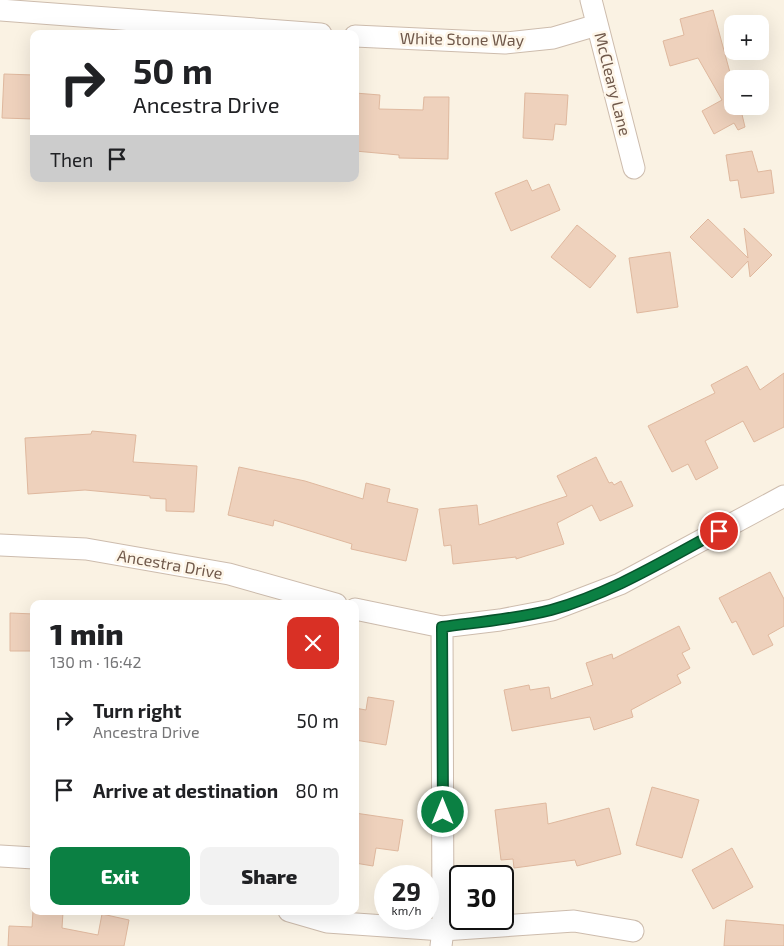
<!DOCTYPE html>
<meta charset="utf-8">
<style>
:root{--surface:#fff;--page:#f2f2f2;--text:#202124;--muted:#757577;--accent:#0b8043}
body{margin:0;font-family:"Exo 2",sans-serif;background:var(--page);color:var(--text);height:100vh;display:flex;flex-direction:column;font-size:19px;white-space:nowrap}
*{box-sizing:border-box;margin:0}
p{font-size:16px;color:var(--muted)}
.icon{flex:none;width:28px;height:28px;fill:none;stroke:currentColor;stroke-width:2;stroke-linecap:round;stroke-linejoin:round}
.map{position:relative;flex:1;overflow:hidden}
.sheet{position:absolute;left:30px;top:600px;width:329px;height:315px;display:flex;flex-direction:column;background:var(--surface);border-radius:10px;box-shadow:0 5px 20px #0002}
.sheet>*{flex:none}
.hud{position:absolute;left:30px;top:30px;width:329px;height:152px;border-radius:10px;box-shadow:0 5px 20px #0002;background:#fff;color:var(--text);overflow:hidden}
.controls{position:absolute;left:724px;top:15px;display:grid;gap:10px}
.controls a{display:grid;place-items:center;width:45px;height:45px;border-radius:10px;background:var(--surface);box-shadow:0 5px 20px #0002;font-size:25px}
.speed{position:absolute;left:374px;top:865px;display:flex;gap:10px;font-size:25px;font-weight:700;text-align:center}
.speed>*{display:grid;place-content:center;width:65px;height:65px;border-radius:50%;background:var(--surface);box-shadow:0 5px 20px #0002;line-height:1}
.speed small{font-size:12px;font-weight:400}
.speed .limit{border:2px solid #111;border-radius:8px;background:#fff;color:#111}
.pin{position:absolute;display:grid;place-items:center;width:42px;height:42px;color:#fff;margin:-21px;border:2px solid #fff;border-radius:50%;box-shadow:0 1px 5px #0007}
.me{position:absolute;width:55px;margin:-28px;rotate:0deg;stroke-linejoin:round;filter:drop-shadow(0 0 4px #0008)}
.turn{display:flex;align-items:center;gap:18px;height:105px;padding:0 20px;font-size:22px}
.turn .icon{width:65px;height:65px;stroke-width:2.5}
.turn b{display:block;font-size:35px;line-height:42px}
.then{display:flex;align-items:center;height:48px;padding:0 20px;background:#0003;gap:10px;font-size:19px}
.round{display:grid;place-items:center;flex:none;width:52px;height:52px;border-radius:10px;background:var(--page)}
.summary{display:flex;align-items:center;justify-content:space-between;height:85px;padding:0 20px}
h1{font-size:30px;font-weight:800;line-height:38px}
.action{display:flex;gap:10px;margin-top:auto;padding:10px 20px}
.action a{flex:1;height:58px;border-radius:10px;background:var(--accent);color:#fff;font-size:20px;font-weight:800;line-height:58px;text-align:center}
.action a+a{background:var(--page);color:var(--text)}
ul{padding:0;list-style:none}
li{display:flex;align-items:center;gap:15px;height:70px;padding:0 20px}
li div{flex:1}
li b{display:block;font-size:19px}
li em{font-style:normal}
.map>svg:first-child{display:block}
.building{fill:#eed1bc;stroke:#dfb89e}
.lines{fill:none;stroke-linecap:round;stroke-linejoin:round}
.minor-casing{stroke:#cdbcad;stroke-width:23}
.minor{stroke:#fff;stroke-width:21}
.route-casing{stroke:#07532c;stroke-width:12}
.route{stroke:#0b8043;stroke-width:9}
.labels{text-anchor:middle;stroke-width:5;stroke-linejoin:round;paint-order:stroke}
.street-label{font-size:16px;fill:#70594b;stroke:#fef6e9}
</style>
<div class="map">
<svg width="784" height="946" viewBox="0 0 784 946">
<rect width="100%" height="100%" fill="#faf2e3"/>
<path class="building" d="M713,10L732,80V106H740L745,127L738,130L734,123L714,134L702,111L722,100L698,58L670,66L663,41L684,35L680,19Z
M4,74L34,75V119L2,118Z
M355,93L380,95L379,109L423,110L424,97H449L448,159L399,158V155L355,151Z
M525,93L568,95L566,125L555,124L553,140L523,138Z
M752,151L758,172L771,170L774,193L741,198L738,180L730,181L726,155Z
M527,180L532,191L549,184L560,210L511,231L495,193Z
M708,219L748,258L744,228L772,255L750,277L748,261L732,278L690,237Z
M577,225L616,256L590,288L551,257Z
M670,252L678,307L637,313L629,258Z
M747,366L760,390L784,373V427L754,442L743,421L705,441L718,468L696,480L688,464L672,472L648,426L715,393L711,385Z
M92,431L136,435L133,462L197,466L194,512L166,511V499L150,498V496L85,490L28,494L25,438L91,434Z
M596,457L609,483L612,482L614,485L621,481L633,506L600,521L592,505L557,523L564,544L516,559V557L453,564L451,545L444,546L439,509L477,505L479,525L567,496L557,476Z
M239,467L305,481L363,499L366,483L390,489L387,502L418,509L406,561L351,549L352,544L274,520L273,526L228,515Z
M770,572L784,599V626L768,635L773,645L753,655L736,621L732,623L719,598Z
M10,613L34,614V651H10Z
M679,626L690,649L682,653L690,668L677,675L681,683L631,710L633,717L594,730L590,717L512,731L504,690L529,685L530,690L549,687L551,699L593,685L586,663L612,654L613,659Z
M368,697L394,701L386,745L355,740V708L366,710Z
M652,787L699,800L682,858L636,845Z
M546,803L548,824L609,808L621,854L577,866L575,860L514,868L513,859L501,860L495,810Z
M355,813L403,820L398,851L376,848L373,866L355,863Z
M732,848L753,887L713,909L692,870Z
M33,911L63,912L62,928L98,935L102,914L129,920L124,946H8L9,926L32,927Z
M726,920L784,925V946H724Z"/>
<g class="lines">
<defs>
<path id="minor" d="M591,0L634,168
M0,10L321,34
M355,36L505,43L553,38L597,25
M0,545L86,549L229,574L336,604
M355,609L442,627L500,620L552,610L620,584L784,496
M0,856L34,858
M289,911L327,922L443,930L574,921L633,931
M441,946L443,930L442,627"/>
</defs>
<use href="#minor" class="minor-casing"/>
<use href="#minor" class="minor"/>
</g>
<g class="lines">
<defs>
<path id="route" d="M443,812L442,627C478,622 516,619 551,610C610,594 665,560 719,531"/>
</defs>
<use href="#route" class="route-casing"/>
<use href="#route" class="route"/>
</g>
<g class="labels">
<g class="street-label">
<text transform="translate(462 39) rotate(1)" y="6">White Stone Way</text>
<text transform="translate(613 84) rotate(76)" y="6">McCleary Lane</text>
<text transform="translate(170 564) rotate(10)" y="6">Ancestra Drive</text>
</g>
</g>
</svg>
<div class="controls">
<a>+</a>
<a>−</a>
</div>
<div class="speed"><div>29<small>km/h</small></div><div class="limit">30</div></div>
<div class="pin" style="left:719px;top:531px;background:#d93025"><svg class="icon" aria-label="arrive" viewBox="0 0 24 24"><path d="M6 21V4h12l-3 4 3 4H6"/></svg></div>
<svg class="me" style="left:443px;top:812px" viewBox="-20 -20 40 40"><circle r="17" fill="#0b8043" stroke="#fff" stroke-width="3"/><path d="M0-11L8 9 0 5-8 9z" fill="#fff"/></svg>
<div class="hud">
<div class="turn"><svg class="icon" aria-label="right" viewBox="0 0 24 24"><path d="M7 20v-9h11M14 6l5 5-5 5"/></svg><div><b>50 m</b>Ancestra Drive</div></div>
<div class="then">Then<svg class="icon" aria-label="arrive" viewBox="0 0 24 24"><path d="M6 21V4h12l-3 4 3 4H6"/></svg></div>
</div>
<section class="sheet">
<div class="summary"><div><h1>1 min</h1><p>130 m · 16:42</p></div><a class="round" style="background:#d93025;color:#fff"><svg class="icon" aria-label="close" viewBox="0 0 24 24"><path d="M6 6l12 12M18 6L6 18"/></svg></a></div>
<ul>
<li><svg class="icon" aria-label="right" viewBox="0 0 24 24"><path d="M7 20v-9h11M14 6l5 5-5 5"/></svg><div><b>Turn right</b><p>Ancestra Drive</p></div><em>50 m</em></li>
<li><svg class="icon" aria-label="arrive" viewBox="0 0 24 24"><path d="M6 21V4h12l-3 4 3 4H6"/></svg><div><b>Arrive at destination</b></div><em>80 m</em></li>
</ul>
<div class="action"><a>Exit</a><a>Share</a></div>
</section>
</div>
